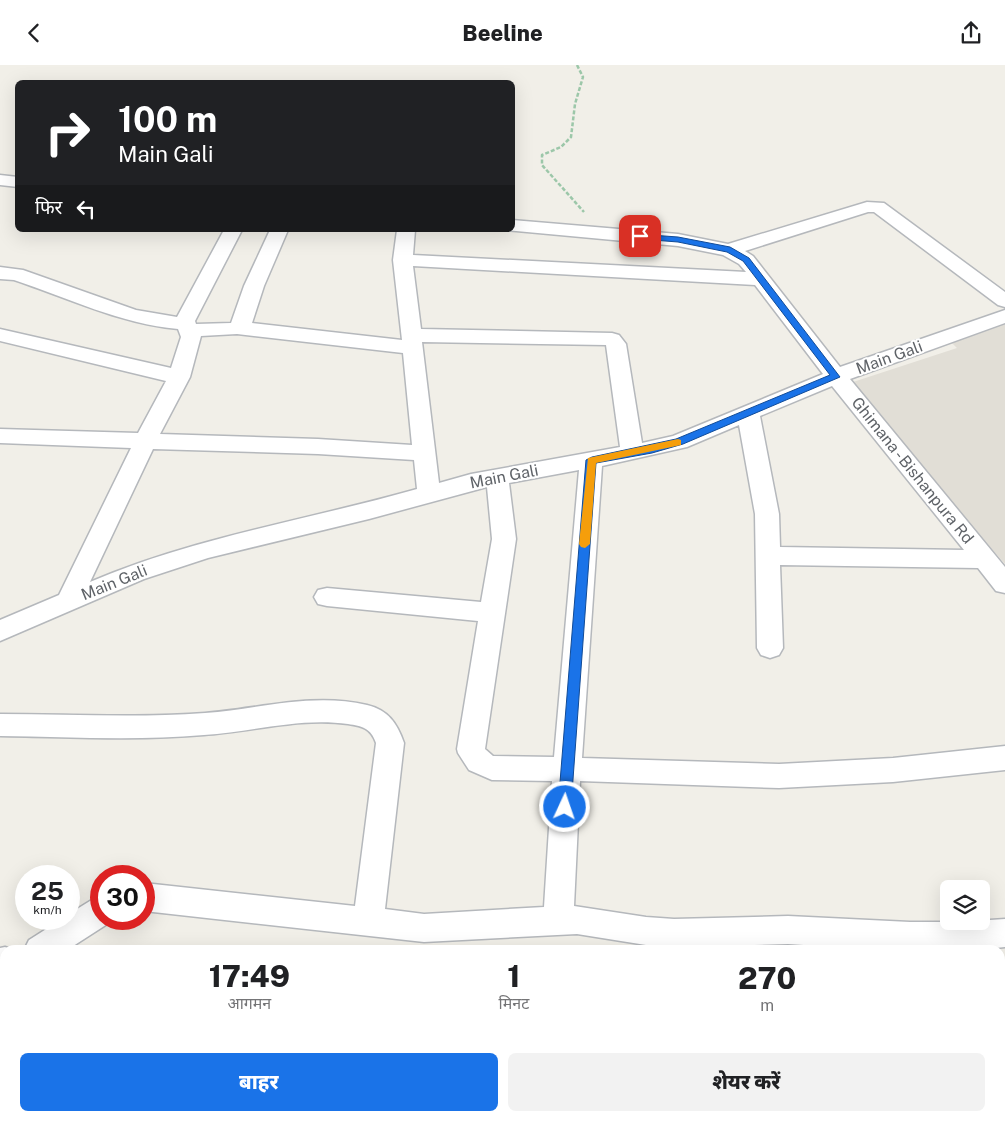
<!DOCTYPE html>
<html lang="hi">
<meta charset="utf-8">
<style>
:root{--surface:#fff;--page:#f2f2f2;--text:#202124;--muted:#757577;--accent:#1a73e8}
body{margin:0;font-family:"Public Sans","Noto Sans Devanagari",sans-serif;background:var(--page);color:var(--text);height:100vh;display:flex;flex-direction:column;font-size:19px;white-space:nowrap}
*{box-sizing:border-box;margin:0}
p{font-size:16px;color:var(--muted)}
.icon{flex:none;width:28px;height:28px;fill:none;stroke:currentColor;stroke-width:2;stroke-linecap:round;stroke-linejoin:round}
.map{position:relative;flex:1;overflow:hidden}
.panel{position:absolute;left:0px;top:880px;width:1005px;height:176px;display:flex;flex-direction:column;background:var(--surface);border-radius:15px 15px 0 0;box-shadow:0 5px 20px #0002}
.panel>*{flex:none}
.banner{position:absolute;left:15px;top:15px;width:500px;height:152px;border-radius:8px;box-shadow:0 5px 20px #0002;background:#202124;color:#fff;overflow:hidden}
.fabs{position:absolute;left:940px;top:815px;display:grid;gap:10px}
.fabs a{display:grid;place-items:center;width:50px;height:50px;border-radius:8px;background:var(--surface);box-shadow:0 5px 20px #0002;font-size:25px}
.speed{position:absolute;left:15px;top:800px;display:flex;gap:10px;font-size:25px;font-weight:700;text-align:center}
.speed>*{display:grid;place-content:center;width:65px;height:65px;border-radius:50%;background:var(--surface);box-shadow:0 5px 20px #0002;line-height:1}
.speed small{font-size:12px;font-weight:400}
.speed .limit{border:8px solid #d22;background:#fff;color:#111}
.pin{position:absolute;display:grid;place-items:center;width:42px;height:42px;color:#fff;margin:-21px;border-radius:10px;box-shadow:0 2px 8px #0006}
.me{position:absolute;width:55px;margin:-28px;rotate:3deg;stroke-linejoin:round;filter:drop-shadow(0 0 4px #0008)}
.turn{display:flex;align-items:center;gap:18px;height:105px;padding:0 20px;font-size:22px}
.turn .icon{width:65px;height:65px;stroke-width:2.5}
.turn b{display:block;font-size:35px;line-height:42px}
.then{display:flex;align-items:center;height:48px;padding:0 20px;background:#0003;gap:10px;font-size:19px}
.eta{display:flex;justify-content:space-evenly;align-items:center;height:85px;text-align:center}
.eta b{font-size:30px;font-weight:800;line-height:35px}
.primary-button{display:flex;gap:10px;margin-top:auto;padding:10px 20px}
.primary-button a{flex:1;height:58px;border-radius:8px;background:var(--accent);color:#fff;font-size:20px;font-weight:800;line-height:58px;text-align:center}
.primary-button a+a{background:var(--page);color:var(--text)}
header{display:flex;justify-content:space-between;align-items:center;height:65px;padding:0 20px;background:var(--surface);font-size:22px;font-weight:800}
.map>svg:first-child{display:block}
.education{fill:#e1ded6}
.water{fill:#aadaff}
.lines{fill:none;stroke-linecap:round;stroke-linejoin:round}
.street-casing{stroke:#b5b8bc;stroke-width:3}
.path{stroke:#9cc7a9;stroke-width:2.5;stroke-dasharray:4 2;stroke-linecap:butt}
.street{fill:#fff;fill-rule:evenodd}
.route{fill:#1a73e8;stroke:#114b97}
.slow{fill:#f59e0b}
.labels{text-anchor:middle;stroke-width:4;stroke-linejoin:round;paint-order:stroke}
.street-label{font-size:16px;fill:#5f6368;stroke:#fff}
</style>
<header><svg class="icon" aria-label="back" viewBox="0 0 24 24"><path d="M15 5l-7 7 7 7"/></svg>Beeline<svg class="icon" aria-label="share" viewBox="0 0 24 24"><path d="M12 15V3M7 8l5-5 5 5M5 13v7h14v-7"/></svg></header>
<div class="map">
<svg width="1005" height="1056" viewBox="0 0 1005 1056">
<rect width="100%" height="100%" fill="#f1efe8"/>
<path class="education" d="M1005,249V499L847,319L957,283L943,269Z"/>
<path class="water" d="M5,983V1051H330L331,1056H0V984Z"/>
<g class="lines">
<defs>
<path id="street" d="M0,110L18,112V122L0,120Z
M867,137L884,138L1005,227V242L998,240L874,147H868L745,186L753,191L840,302L1005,245V258L850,314L1005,502V528L996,526L978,503L780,500L783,583L779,590L770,593L761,590L757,583L755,449L739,360L687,382L602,401L582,693L779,699L893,693L1005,681V705L893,717L779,723L580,716L574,841L646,852L674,854L788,851L910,857H960L1005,854V882L977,885H883L788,879L674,882L646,880L577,869L424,877L144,846V818L355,841L376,678C371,663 362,661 348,659C300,652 252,667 204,670C136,676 68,672 0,671V649C68,649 137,653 205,648C258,644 313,627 367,640C388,645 397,658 404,678L385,844L424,849L544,842L552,716L492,715L469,705L458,688L457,684L478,556L327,541L318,539L314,532L318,525L327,523L481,537L492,474L487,422L369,454L208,493L144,514L0,576V555L59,530L131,383L0,378V364L138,368L166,316L0,276V264L171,303L181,272L178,264C121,259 68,233 14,215L0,214V202L23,205L136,245L177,252L224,165H242L195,256L196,259L231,258L244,221L270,165H288L264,221L252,258L402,275L393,195L397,165H415L413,190L746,207L739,199L723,190L678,181L506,165H512V155L678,169L728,179ZM413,201L755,220L823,309L673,371L642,378L626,279L619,270L612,268L421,264ZM237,269L403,288L412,380L318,374L160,369L190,312L201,271ZM422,277L606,280L620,382L471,409L439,418ZM832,321L964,485L780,482L779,449L760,351ZM153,384L318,389L414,395L417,424C308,455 195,472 90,517ZM579,405L554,692L493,691L485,684L516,474L509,418Z
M101,832V854H113L112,856L67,885H24L29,875L62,854H69V849L90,836Z
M5,882L13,885H5V912L0,913V883Z
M1000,937L1005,939V979L1000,977Z
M419,1051H453V1056H419Z"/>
</defs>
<use href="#street" class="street-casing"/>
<path class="path" d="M577,0L583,12L575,39L571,72L561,82L542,90V100L584,147"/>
<use href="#street" class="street"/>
</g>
<path class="route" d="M637,169L678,172L730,182L749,193L840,312L683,379L652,388L596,398L571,742L570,746L565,748L560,746L558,742L586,395L592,392L676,374L830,310L743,196L727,187L678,177L640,174L636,171Z"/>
<path class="slow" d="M678,374L681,375V380L596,398L590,479L585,483L581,482L579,479L588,393Z"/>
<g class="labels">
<g class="street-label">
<text transform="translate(889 292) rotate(-20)" y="6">Main Gali</text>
<text transform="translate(913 405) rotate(51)" y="6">Ghimana - Bishanpura Rd</text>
<text transform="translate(504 411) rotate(-11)" y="6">Main Gali</text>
<text transform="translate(114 517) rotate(-22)" y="6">Main Gali</text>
</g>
</g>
</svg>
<div class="fabs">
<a><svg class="icon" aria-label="layers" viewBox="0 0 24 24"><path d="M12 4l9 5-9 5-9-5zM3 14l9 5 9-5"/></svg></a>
</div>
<div class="speed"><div>25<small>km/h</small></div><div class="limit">30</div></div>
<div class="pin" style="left:640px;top:171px;background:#d93025"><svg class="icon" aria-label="arrive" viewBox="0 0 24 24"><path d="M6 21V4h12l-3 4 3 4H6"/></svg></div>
<svg class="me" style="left:565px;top:742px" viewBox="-20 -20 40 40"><circle r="17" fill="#1a73e8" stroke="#fff" stroke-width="3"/><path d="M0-11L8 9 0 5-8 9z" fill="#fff"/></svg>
<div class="banner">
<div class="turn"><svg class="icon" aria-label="right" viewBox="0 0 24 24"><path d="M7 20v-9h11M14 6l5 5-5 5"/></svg><div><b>100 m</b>Main Gali</div></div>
<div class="then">फिर<svg class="icon" aria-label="left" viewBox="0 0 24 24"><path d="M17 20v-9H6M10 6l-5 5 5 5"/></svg></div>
</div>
<section class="panel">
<div class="eta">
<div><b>17:49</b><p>आगमन</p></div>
<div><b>1</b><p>मिनट</p></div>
<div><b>270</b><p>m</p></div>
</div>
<div class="primary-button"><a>बाहर</a><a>शेयर करें</a></div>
</section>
</div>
